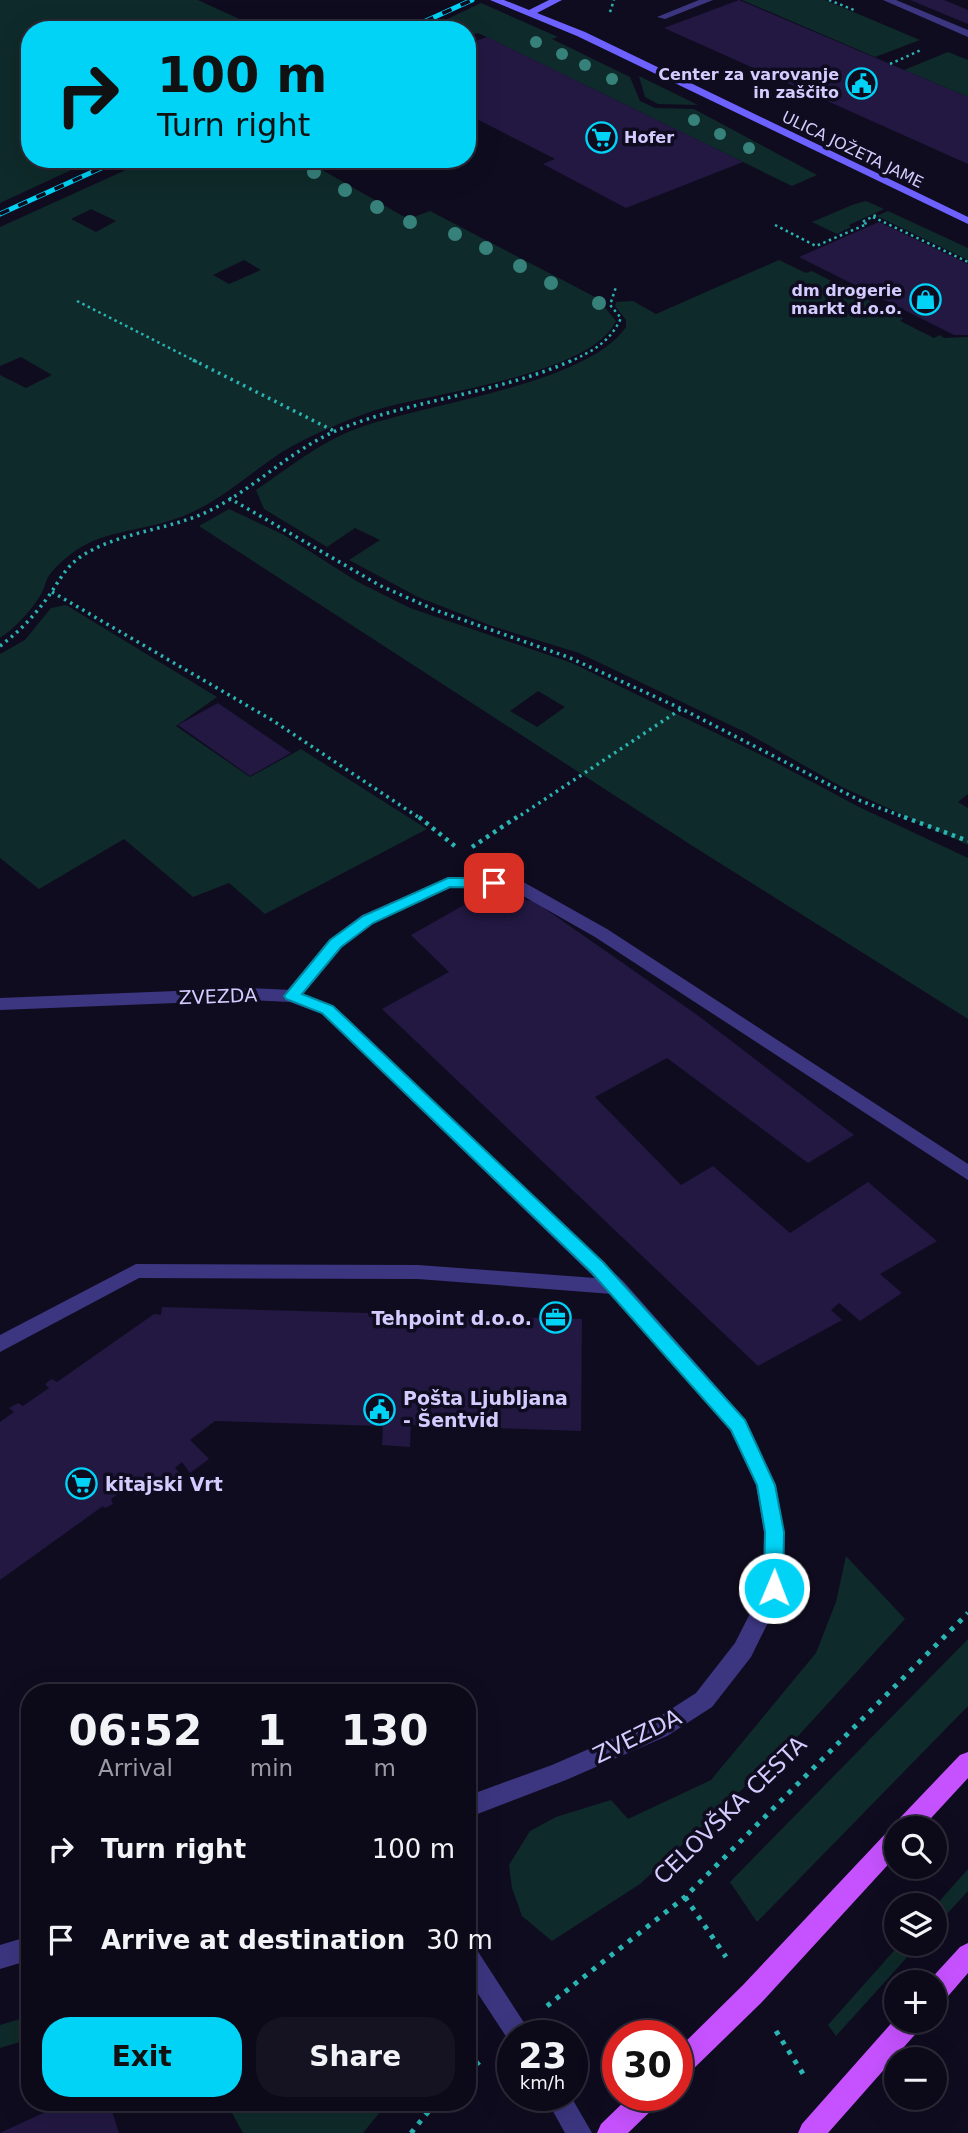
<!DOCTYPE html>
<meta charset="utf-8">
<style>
:root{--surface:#0c0918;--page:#151221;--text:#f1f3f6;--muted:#9a9aa2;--line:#2c2a37;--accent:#00d3f6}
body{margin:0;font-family:"DejaVu Sans",sans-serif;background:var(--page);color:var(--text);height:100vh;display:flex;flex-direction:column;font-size:26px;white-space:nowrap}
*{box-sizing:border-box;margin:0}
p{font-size:23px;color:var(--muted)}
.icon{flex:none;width:38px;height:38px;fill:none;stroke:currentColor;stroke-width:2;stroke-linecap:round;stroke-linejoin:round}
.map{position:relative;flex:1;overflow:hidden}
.drawer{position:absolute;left:21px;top:1684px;width:455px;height:427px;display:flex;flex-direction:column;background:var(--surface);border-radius:28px;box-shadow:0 7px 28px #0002,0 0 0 2px var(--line)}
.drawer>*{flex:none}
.guide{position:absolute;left:21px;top:21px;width:455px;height:147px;border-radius:28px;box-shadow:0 7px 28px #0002,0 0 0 2px var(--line);background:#00d3f6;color:#111;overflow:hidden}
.controls{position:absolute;left:884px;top:1816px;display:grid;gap:14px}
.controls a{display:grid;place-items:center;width:63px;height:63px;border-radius:50%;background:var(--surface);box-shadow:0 7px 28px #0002,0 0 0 2px var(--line);font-size:35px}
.speed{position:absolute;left:497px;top:2020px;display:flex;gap:14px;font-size:35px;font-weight:700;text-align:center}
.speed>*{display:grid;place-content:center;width:91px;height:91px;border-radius:50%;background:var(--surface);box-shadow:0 7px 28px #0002,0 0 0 2px var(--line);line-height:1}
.speed small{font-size:18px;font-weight:400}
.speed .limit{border:10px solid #d22;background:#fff;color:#111}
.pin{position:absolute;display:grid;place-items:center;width:60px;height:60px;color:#fff;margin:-30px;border-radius:14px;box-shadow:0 4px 10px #0006}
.me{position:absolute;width:77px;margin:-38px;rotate:1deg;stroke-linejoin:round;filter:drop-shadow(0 0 5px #0008)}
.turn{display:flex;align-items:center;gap:24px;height:147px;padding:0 21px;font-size:32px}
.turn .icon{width:91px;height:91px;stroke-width:2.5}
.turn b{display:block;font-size:49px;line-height:60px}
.eta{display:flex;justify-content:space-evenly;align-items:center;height:119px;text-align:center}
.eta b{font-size:42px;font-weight:700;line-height:49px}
.action{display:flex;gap:14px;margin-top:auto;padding:14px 21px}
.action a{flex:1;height:80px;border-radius:28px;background:var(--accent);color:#111;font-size:28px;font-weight:700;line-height:80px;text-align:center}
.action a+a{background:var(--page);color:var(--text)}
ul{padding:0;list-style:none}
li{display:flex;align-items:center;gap:21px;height:91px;padding:0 21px}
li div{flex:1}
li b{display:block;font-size:26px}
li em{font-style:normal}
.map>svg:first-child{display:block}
.green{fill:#0f2a2a;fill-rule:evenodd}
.building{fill:#221842}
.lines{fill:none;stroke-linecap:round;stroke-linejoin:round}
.path-far3{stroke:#2ab4b2;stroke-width:2.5;stroke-dasharray:2.5 3.5;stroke-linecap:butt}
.path-far2{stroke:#2ab4b2;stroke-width:3.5;stroke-dasharray:2.5 4.5;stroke-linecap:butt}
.path-far1{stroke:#2ab4b2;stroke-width:4.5;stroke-dasharray:3.5 5;stroke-linecap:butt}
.path{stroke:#2ab4b2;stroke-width:5;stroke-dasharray:4.5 7;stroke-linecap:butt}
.lane{fill:#3c3681;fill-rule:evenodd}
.street{fill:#3c3681;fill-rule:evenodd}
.secondary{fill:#6d62ff;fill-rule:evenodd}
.primary{fill:#c652ff;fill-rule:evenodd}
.rail-casing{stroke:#00d3f6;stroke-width:5}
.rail{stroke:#100c20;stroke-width:3.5;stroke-dasharray:10;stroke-linecap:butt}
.tree{fill:#36827b}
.route{fill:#00d3f6;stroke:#0089a0;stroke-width:2}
.labels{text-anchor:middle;stroke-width:7;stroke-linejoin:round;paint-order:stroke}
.far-poi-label{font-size:16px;font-weight:bold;fill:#d4cbff;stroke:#100c20;text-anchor:end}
.far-street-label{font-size:16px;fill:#d4cbff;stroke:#100c20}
.street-label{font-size:19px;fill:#d4cbff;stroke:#100c20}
.poi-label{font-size:19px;font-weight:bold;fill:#d4cbff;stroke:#100c20;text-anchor:start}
.near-street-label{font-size:23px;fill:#d4cbff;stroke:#100c20}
</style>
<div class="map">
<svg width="968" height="2133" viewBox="0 0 968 2133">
<rect width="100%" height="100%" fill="#100c20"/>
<path class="green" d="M0,0H198L263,30H30V159H95L0,203Z
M742,0H825L920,40L875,57Z
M481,3L558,37L552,39L630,77L640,101L655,108L694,109L817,175L792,186L478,33L467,37V30H424Z
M948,52L968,60V97L904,70Z
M639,76L698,105L658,104L645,97Z
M150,159H303L408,219L430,211L597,298L616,321C591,375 435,392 379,409C346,420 312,434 282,452C247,475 215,506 175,519C142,531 99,531 71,554C63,560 53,569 48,577C45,583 44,590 40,596C30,612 15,628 0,638V375L26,388L52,375L21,357L0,366V227ZM91,209L116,221L96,232L71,219ZM244,260L261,270L229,284L213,275Z
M866,201L884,209L849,225L851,227L837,234L812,222L852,205Z
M888,211L968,248V260L877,216Z
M779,260L806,273L812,271L903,318L900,321L934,338L940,335L944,338L968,337V794L958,802L968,808V845L842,787L747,733L579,653L492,626L418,597L349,560L380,540L355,528L327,547L264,509L256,490C287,469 320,442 356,429C422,404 587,385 626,327V320L615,306L616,302L633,301L656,314Z
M229,509L284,535L358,582L410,608L572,663L773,761L859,807L968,858V1019L691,845L199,526ZM538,691L565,707L537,727L510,711Z
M66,605L217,697L176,726L250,777L301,749L427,829L265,914L229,883L193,897L124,839L39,889L0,858V654L25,640L51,608Z
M846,1556L905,1619L789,1746L640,1884L552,1941L522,1916L512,1888L509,1865L530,1831L556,1817L611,1800L628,1819L711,1780L816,1653L836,1602Z
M968,1639V1706L757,1922L730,1882Z
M968,1869V1891L935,1927V1906Z
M900,1944H919L836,2036L828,2025Z
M30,2016V2039L0,2048V2025Z
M226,2102H388L363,2133H243Z"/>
<path class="building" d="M739,0L968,97V164L664,28Z
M910,0H944L968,10V24Z
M487,37L743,162L626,208L543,164L555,159L467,114V67L475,65L467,61V44Z
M879,222L968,264V335H954L799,257Z
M218,703L291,753L250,776L178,725Z
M480,896L534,901L700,1017L854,1135L808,1163L667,1058L595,1097L681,1185L713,1166L790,1233L868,1182L937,1241L880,1274L902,1293L860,1321L839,1303L831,1310L842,1320L758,1366L382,1009L449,972L411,935Z
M162,1307L582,1319L581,1431L411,1425L410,1447L382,1445L383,1426L215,1421L190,1440L209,1459L190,1473L182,1462L175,1468L184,1478L170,1489L160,1477L136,1495L128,1487L111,1499L113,1504L105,1508L103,1506L0,1580V1422L14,1412L9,1408L18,1403L23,1406L49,1388L45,1384L52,1379L57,1382L154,1314L161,1315Z
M67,2102H109L119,2133H0Z"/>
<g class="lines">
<path class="path-far3" d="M829,0L854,10
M610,12L614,0
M890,64L921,50
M873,217L968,262
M775,225L816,246L867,224L862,222L878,214
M77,301L197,362
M569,362C593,351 610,342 621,318L610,305L616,287"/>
<path class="path-far2" d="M193,360L334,431
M229,498L381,586L435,610L568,657L682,709L861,801L909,819
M52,592L272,720L421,819
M0,646C19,632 34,616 48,597C60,580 66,565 85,554C120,533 163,530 200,515C250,494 287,451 340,429C415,399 499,393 573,360
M515,819L681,709"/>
<path class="path-far1" d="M419,817L456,847
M904,817L968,841
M472,847L517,817"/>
<path class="path" d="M685,1897L726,1957
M547,2006L685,1897L968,1613
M776,2031L805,2077
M467,2072L484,2058
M411,2133L436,2102"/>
<path class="lane" d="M699,0H713L665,19L657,17Z
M883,0H896L968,30V37Z
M448,878L518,879L607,929L968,1164V1180L595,937L509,888H450L374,923L341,948L298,1000H286L284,996L286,992L329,940L362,915Z"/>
<path class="street" d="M251,988L292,990L334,1006L624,1282L745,1419L776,1485L784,1532L785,1588L751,1657L712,1707L667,1736L566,1780L467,1818V1796L552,1765L651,1722L696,1693L735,1643L763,1588L764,1532L756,1485L730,1430L612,1294L418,1279L139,1278L0,1352V1335L136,1264L418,1265L595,1278L322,1014L290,1002L251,1000L0,1010V998Z
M30,1936V1960L0,1969V1945Z
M467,1943L475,1947L532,2035H513L511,2044L467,1977Z
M544,2095H570L592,2133H565Z"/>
<path class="secondary" d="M490,0H504L529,10L549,0H562L537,13L585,32L968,217V224L577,36Z"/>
<path class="primary" d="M968,1752V1778L921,1829H896V1856L761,2003L686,2076L677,2079V2050L743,1985L888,1831L893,1829L897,1821L960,1755Z
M968,1943V1973L943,2002L934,2005V1983H927L960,1947Z
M896,2018V2021H922L919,2030L828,2133H798L802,2124Z
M631,2095H661L658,2104L628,2133H597L601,2124Z"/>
<defs>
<path id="rail" d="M406,30L472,0
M0,214L121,159"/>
</defs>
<use href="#rail" class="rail-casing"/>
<use href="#rail" class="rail"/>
</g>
<g class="tree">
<circle cx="536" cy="42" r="6"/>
<circle cx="562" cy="54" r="6"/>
<circle cx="585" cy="65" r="6"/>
<circle cx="612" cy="79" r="6"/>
<circle cx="694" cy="120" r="6"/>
<circle cx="720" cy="134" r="6"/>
<circle cx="749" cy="148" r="6"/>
<circle cx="314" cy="172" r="7"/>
<circle cx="345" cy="190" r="7"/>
<circle cx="377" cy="207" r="7"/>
<circle cx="410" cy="222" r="7"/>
<circle cx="455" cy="234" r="7"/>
<circle cx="486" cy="248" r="7"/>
<circle cx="520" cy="266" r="7"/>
<circle cx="551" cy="283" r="7"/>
<circle cx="599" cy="303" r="7"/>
</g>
<path class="route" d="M448,878H494L501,883L494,888L450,887L373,923L341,947L302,994L333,1006L604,1263L745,1420L775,1485L784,1532L783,1588L781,1594L774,1596L767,1594L764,1588L765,1532L757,1485L731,1430L592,1273L322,1013L286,999L284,996L330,940L363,916Z"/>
<defs>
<symbol id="civic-ring" viewBox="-11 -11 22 22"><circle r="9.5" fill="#100c20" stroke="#00d3f6" stroke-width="1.5"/><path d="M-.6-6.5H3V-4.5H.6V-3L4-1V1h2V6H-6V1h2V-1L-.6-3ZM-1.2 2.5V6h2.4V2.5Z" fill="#00d3f6"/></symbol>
<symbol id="supermarket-ring" viewBox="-11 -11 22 22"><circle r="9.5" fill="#100c20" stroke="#00d3f6" stroke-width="1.5"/><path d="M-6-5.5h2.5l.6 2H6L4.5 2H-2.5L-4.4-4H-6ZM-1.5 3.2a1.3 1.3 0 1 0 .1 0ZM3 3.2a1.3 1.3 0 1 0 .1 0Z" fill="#00d3f6"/></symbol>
<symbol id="shop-ring" viewBox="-11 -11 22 22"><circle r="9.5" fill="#100c20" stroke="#00d3f6" stroke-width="1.5"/><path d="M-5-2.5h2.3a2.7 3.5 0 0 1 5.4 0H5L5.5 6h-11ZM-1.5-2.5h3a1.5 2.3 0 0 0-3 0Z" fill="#00d3f6"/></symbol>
<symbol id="office-ring" viewBox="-11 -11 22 22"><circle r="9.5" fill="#100c20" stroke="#00d3f6" stroke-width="1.5"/><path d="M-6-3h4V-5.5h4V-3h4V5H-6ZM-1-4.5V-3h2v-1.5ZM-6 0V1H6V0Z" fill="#00d3f6"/></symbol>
</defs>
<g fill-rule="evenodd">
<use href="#civic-ring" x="844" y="66" width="35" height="35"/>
<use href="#supermarket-ring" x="584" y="120" width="35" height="35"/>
<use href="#shop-ring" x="908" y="282" width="35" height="35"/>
<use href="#office-ring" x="538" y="1300" width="35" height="35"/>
<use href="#civic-ring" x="362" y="1392" width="35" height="35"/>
<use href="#supermarket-ring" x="64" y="1466" width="35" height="35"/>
</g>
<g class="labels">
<g class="far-poi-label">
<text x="839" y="80">Center za varovanje<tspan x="839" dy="18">in zaščito</tspan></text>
<text x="624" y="143" text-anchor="start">Hofer</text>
<text x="902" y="296">dm drogerie<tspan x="902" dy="18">markt d.o.o.</tspan></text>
</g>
<g class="far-street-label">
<text transform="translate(853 149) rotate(26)" y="6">ULICA JOŽETA JAME</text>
</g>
<g class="street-label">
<text transform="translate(218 996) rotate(-2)" y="7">ZVEZDA</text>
</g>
<g class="poi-label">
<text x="532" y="1325" text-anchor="end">Tehpoint d.o.o.</text>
<text x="403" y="1405">Pošta Ljubljana<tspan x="403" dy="22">- Šentvid</tspan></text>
<text x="105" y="1491">kitajski Vrt</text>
</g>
<g class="near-street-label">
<text transform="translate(637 1736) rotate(-26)" y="8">ZVEZDA</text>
<text transform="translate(730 1810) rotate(-44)" y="8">CELOVŠKA CESTA</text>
</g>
</g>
</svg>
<div class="controls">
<a><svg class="icon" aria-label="search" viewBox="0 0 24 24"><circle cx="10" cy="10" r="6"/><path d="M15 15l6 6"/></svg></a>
<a><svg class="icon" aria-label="layers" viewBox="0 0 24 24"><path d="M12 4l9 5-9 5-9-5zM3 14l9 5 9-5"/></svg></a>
<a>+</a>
<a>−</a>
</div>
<div class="speed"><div>23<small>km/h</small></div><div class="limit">30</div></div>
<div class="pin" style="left:494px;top:883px;background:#d93025"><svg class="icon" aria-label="arrive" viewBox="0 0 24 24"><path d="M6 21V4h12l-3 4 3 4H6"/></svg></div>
<svg class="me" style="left:774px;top:1588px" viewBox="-20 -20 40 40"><circle r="17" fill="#00d3f6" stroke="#fff" stroke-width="3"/><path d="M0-11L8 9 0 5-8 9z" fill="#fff"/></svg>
<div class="guide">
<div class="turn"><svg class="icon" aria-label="right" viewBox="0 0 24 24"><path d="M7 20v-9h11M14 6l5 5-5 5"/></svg><div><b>100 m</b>Turn right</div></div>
</div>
<section class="drawer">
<div class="eta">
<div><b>06:52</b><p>Arrival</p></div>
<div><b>1</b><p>min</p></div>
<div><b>130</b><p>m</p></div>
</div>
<ul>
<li><svg class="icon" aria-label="right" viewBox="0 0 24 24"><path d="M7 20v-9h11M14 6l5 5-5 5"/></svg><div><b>Turn right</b></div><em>100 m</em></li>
<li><svg class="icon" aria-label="arrive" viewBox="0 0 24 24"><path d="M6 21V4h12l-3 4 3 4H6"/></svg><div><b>Arrive at destination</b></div><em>30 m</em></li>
</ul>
<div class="action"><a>Exit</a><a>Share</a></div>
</section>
</div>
